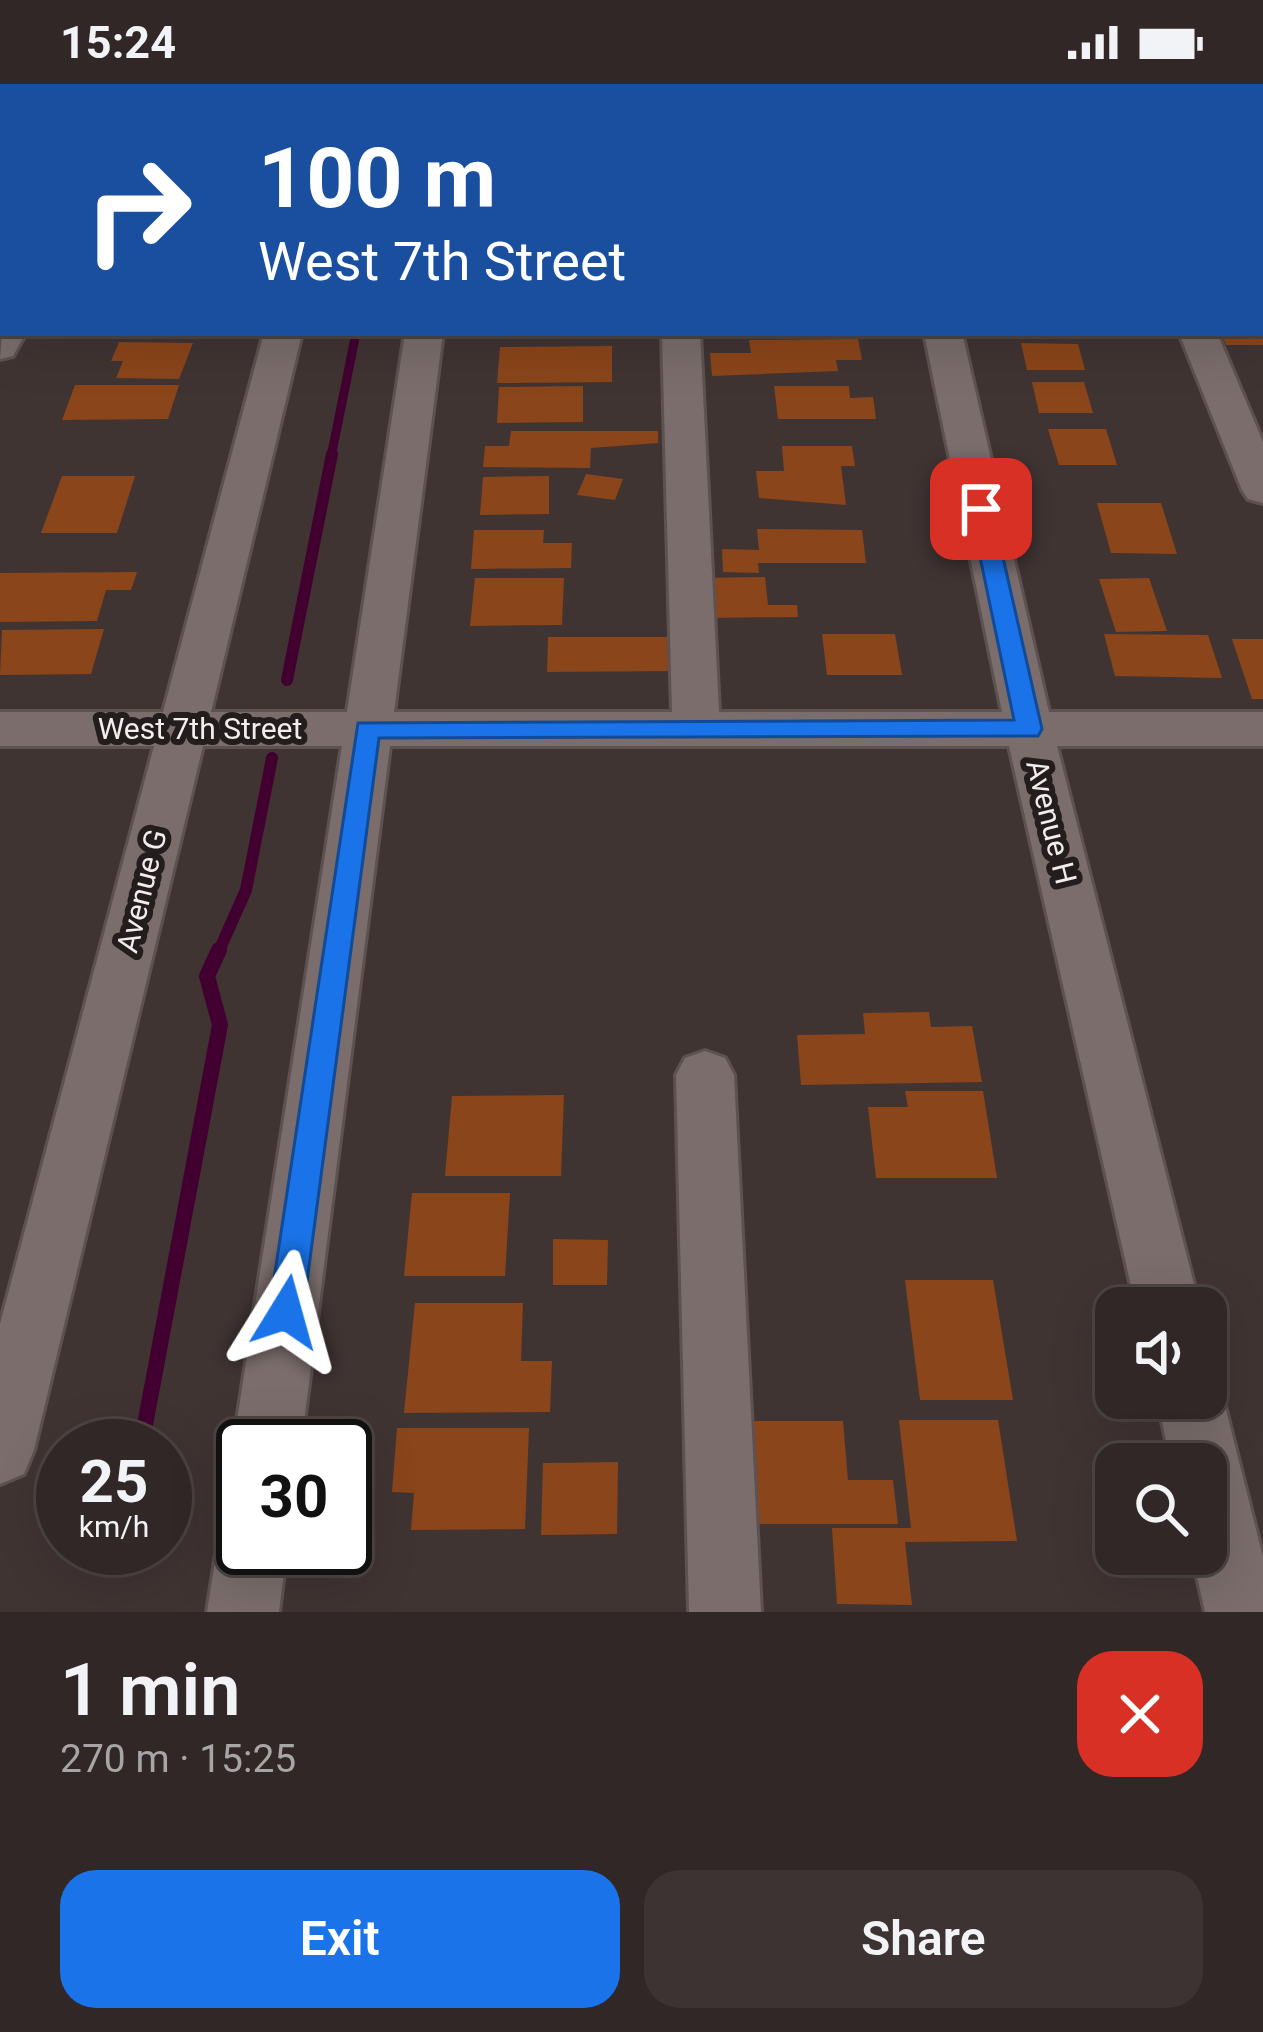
<!DOCTYPE html>
<meta charset="utf-8">
<style>
:root{--surface:#302726;--page:#3c3332;--text:#f1f3f6;--muted:#a8a5a7;--line:#4b4443;--accent:#1a73e8}
body{margin:0;font-family:Roboto,sans-serif;background:var(--page);color:var(--text);height:100vh;display:flex;flex-direction:column;font-size:45px;white-space:nowrap}
*{box-sizing:border-box;margin:0}
p{font-size:39px;color:var(--muted)}
.icon{flex:none;width:66px;height:66px;fill:none;stroke:currentColor;stroke-width:2;stroke-linecap:round;stroke-linejoin:round}
.map{position:relative;height:1528px;overflow:hidden}
.details{display:flex;flex-direction:column;background:var(--surface);flex:1}
.details>*{flex:none}
.hud{position:absolute;left:0px;top:0px;width:1263px;height:252px;box-shadow:0 12px 48px #0002,0 0 0 3px var(--line);background:#1a4fa0;color:#fff;overflow:hidden}
.fabs{position:absolute;left:1095px;top:1203px;display:grid;gap:24px}
.fabs a{display:grid;place-items:center;width:132px;height:132px;border-radius:24px;background:var(--surface);box-shadow:0 12px 48px #0002,0 0 0 3px var(--line);font-size:60px}
.speed{position:absolute;left:36px;top:1335px;display:flex;gap:24px;font-size:60px;font-weight:700;text-align:center}
.speed>*{display:grid;place-content:center;width:156px;height:156px;border-radius:50%;background:var(--surface);box-shadow:0 12px 48px #0002,0 0 0 3px var(--line);line-height:1}
.speed small{font-size:30px;font-weight:400}
.speed .limit{border:6px solid #111;border-radius:18px;background:#fff;color:#111}
.pin{position:absolute;display:grid;place-items:center;width:102px;height:102px;color:#fff;margin:-51px;border-radius:24px;box-shadow:0 6px 18px #0006}
.me{position:absolute;width:132px;margin:-66px;rotate:8deg;stroke-linejoin:round;filter:drop-shadow(0 0 9px #0008)}
.turn{display:flex;align-items:center;gap:42px;height:252px;padding:0 60px;font-size:54px}
.turn .icon{width:156px;height:156px;stroke-width:2.5}
.turn b{display:block;font-size:84px;line-height:102px}
.round{display:grid;place-items:center;flex:none;width:126px;height:126px;border-radius:36px;background:var(--page)}
.overview{display:flex;align-items:center;justify-content:space-between;height:204px;padding:0 60px}
h1{font-size:72px;font-weight:600;line-height:90px}
.button{display:flex;gap:24px;margin-top:auto;padding:24px 60px}
.button a{flex:1;height:138px;border-radius:36px;background:var(--accent);color:#fff;font-size:48px;font-weight:600;line-height:138px;text-align:center}
.button a+a{background:var(--page);color:var(--text)}
.status{display:flex;justify-content:space-between;align-items:center;height:84px;padding:0 60px;background:var(--surface);direction:ltr}
.status svg{height:33px;fill:currentColor}
.map>svg:first-child{display:block}
.lines{fill:none;stroke-linecap:round;stroke-linejoin:round}
.stream-far2{stroke:#420031;stroke-width:9}
.stream-far1{stroke:#420031;stroke-width:12}
.stream{stroke:#420031;stroke-width:16}
.building{fill:#8a451a}
.minor-casing{stroke:#5d5251;stroke-width:6}
.minor{fill:#7a6d6b;fill-rule:evenodd}
.route{fill:#1a73e8;stroke:#114b97;stroke-width:3}
.labels{text-anchor:middle;stroke-width:12;stroke-linejoin:round;paint-order:stroke}
.street-label{font-size:30px;fill:#f5edec;stroke:#231d1d}
</style>
<div class="status"><b>15:24</b><svg viewBox="0 0 49 12"><path d="M0 12V9h3v3zM5 12V6h3v6zM10 12V3h3v9zM15 12V0h3v12zM26 1h20v11H26zM47 4h2v5h-2z"/></svg></div>
<div class="map">
<svg width="1263" height="1528" viewBox="0 0 1263 1528">
<rect width="100%" height="100%" fill="#403433"/>
<g class="lines">
<path class="stream-far2" d="M331,373L356,249"/>
<path class="stream-far1" d="M287,596L332,370
M218,869L246,806L272,674"/>
<path class="stream" d="M141,1362L220,941L207,892L219,866"/>
</g>
<path class="building" d="M1221,249H1263V261H1226Z
M858,255L862,276H836L838,287L712,292L710,269H751L749,256Z
M119,258L193,259L179,295L116,294L123,277H111Z
M1021,259L1078,260L1085,286H1027Z
M612,262V298L497,299L500,263Z
M1032,298H1084L1093,329H1039Z
M75,301H179L168,335L62,336Z
M583,302V338L497,339L499,303Z
M774,302H849L850,314L873,313L876,335H778Z
M1048,345H1106L1117,381H1059Z
M511,347H658V359L591,364L590,384L483,383L485,362H509Z
M782,362H852L855,382H841L846,421L759,414L756,387H784Z
M586,390L623,395L615,416L577,411Z
M62,392H135L117,449H41Z
M549,392V430L480,431L483,393Z
M1097,419H1161L1177,470L1111,469Z
M757,445L862,446L866,479H758L759,489L723,488L722,465L759,466Z
M474,446H544L543,459H572L571,484L471,485Z
M137,488L131,506H106L97,537L0,538V489Z
M765,493L768,521H797L798,533L703,534L701,494Z
M475,494H564L562,541L470,542Z
M1149,494L1167,547L1116,548L1099,495Z
M104,545L91,590L0,591L2,546Z
M822,550H895L902,591H827Z
M1104,550L1208,551L1222,594L1115,592Z
M548,553H677L678,587L547,588Z
M1232,555H1263V615H1252Z
M929,928L931,943L972,942L982,998L801,1001L797,951L865,950L863,929Z
M905,1007H983L997,1094H876L868,1023H908Z
M564,1011L561,1092H445L452,1012Z
M412,1109H510L505,1192H404Z
M553,1155L608,1156L607,1201H553Z
M905,1196H993L1013,1316H920Z
M415,1219H523L521,1277H552L550,1328L404,1329Z
M899,1336H998L1017,1457L905,1458L912,1521L837,1520L832,1444H911Z
M748,1337H843L848,1396H893L898,1440H753Z
M397,1344H529L525,1445L411,1446L414,1409L392,1408Z
M618,1378L617,1450L541,1451L543,1379Z"/>
<g class="lines">
<defs>
<path id="minor" d="M331,0H361V3H331Z
M656,0H686L687,3H657Z
M871,0H901L902,3H872Z
M1081,0H1111L1112,3H1082Z
M1260,181H1263V203H1260Z
M0,183H3V205H0Z
M3,239V249H26L13,272L0,275Z
M264,249H302L211,628H347L405,249H443L394,628H672L662,249H700L719,628H1002L924,249H962L1049,628H1263V662H1057L1200,1224H1136L1009,662H390L301,1362H243V1385L233,1362L342,662H203L34,1366L24,1390L0,1400V1240L154,662H0V628H163Z
M1179,249H1217L1263,358V419L1248,415L1242,406Z
M705,967L725,974L734,991L761,1528H689L676,991L685,974Z
M1206,1288L1213,1291L1223,1314L1263,1473V1528H1205L1192,1470H1206V1380H1171L1157,1314H1206Z
M243,1433V1464H287L279,1528H207L217,1464L227,1439Z"/>
</defs>
<use href="#minor" class="minor-casing"/>
<use href="#minor" class="minor"/>
</g>
<path class="route" d="M981,418L992,425L1042,645L1038,652L379,654L303,1228L298,1239L286,1244L274,1239L269,1228L358,639L1014,636L970,425Z"/>
<g class="labels">
<g class="street-label">
<text x="200" y="655">West 7th Street</text>
<text transform="translate(1051 738) rotate(76)" y="10">Avenue H</text>
<text transform="translate(142 807) rotate(-76)" y="10">Avenue G</text>
</g>
</g>
</svg>
<div class="fabs">
<a><svg class="icon" aria-label="sound" viewBox="0 0 24 24"><path d="M4 9h4l5-4v14l-5-4H4zM17 9q2 3 0 6"/></svg></a>
<a><svg class="icon" aria-label="search" viewBox="0 0 24 24"><circle cx="10" cy="10" r="6"/><path d="M15 15l6 6"/></svg></a>
</div>
<div class="speed"><div>25<small>km/h</small></div><div class="limit">30</div></div>
<div class="pin" style="left:981px;top:425px;background:#d93025"><svg class="icon" aria-label="arrive" viewBox="0 0 24 24"><path d="M6 21V4h12l-3 4 3 4H6"/></svg></div>
<svg class="me" style="left:286px;top:1228px" viewBox="-20 -20 40 40"><path d="M0-17L14 15 0 8-14 15z" fill="#1a73e8" stroke="#fff" stroke-width="4"/></svg>
<div class="hud">
<div class="turn"><svg class="icon" aria-label="right" viewBox="0 0 24 24"><path d="M7 20v-9h11M14 6l5 5-5 5"/></svg><div><b>100 m</b>West 7th Street</div></div>
</div>
</div>
<section class="details">
<div class="overview"><div><h1>1 min</h1><p>270 m · 15:25</p></div><a class="round" style="background:#d93025;color:#fff"><svg class="icon" aria-label="close" viewBox="0 0 24 24"><path d="M6 6l12 12M18 6L6 18"/></svg></a></div>
<div class="button"><a>Exit</a><a>Share</a></div>
</section>
